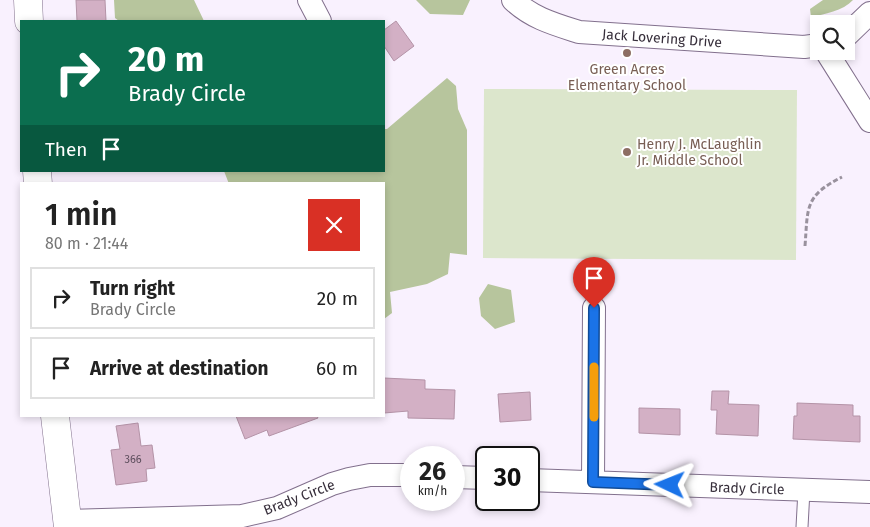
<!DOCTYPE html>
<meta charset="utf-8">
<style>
:root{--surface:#fff;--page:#f2f2f2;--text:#222;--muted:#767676;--line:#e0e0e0}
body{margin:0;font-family:"Fira Sans",sans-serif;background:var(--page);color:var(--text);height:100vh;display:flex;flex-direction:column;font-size:19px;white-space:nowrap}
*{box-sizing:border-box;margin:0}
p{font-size:16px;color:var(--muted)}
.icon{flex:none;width:28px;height:28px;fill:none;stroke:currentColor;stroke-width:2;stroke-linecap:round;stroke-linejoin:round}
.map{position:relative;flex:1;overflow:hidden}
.side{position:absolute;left:20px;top:182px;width:365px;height:235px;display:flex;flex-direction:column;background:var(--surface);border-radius:0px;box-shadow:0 2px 8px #0003}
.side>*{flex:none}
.banner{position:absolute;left:20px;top:20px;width:365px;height:152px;border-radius:0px;box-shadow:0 2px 8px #0003;background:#0b6e4f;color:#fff;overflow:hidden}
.controls{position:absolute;left:810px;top:15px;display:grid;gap:10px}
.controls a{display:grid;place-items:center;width:45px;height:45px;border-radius:0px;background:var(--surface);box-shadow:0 2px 8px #0003;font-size:25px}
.speed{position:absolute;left:400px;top:446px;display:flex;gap:10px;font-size:25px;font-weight:700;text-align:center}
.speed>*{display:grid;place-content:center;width:65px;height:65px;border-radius:50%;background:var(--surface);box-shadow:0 2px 8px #0003;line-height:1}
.speed small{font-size:12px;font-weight:400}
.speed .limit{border:2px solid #111;border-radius:8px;background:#fff;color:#111}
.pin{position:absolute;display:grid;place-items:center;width:42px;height:42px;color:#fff;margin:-51px -21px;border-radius:50% 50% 50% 0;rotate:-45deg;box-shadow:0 0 5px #0007}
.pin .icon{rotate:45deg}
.me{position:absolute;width:55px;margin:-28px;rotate:272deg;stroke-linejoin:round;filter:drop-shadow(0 0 4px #0008)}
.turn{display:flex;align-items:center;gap:18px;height:105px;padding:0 25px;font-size:22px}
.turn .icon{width:65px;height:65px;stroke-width:2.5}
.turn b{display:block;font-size:35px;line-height:42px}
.then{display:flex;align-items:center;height:48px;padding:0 25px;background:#0003;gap:10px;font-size:19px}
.round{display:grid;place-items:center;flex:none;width:52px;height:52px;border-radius:0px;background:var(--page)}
.summary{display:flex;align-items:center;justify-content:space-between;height:85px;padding:0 25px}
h1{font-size:30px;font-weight:600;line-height:38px}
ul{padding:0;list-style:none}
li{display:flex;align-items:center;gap:15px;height:62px;margin:0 10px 8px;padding:0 15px;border:2px solid var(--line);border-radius:0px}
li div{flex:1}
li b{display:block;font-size:19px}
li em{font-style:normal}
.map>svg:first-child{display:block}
.green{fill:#dce6cc}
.forest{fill:#b7c59d}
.building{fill:#d3b0c5;stroke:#b493a7}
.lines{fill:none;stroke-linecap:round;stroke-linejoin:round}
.lane-casing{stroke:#82708d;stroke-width:13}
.street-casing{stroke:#82708d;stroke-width:24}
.secondary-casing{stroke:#82708d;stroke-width:29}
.path{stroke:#99919d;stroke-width:3;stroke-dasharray:5 2.5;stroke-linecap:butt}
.lane{stroke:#fff;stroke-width:11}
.street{stroke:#fff;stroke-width:22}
.secondary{stroke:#fff;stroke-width:28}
.route-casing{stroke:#114b97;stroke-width:12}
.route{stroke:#1a73e8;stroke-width:9}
.slow{stroke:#f59e0b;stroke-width:9}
.education-dot{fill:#8d6e63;stroke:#fff;stroke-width:2}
.labels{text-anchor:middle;stroke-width:4;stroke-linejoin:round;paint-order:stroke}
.number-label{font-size:11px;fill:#5e4f5e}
.street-label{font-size:14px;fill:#372f3b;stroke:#fff}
.education-label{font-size:14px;fill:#785e54;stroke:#fff}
</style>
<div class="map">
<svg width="870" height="527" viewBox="0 0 870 527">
<rect width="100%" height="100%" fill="#f9f1fe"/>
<path class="green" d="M484,89L797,90L796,260L483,258Z"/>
<path class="forest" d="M114,0H194L204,21H119L115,18Z
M416,0H470L463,15L430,14Z
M823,0H853C843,11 824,14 811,17L810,9Z
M447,78L456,86L458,109L467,130V255L450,253L448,274L427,284L390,292L392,313L384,319V184H229L224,171H384V129H387Z
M488,284L511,290L515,322L495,329L481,316L479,298Z"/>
<path class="building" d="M76,0H105L106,21H77Z
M396,21L414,46L394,61L384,46V30Z
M384,378L425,380V389L455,390L454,419L408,418V411L384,413Z
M712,391H729L728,404L759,405L758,436L716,434L717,410H711Z
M530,392L531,420L500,422L498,394Z
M797,403L853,405V416H860V442L793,439L794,416H797Z
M639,408L680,409V435L639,433Z
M236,416H317L318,418L269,436L267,430L245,439Z
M138,423L141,446L152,445L155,468L146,469L147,481L116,485L111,450L120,449L116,426Z"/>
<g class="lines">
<defs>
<path id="lane" d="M802,527L804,490"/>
<path id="street" d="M309,0L320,21
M513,0C532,18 554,24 579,32L804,47L819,45
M846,36L870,13
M826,51L870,121
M454,477L486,478
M529,480L870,492
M593,482L594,308
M67,521L242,516L277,508L332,484L349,479L370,475H411"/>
<path id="secondary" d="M28,0L29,21
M37,171L38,184
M55,416L68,527"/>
</defs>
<use href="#lane" class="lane-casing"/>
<use href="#street" class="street-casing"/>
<use href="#secondary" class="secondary-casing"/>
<path class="path" d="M805,246C808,208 804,196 842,177"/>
<use href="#lane" class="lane"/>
<use href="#street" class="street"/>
<use href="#secondary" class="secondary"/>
</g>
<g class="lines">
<defs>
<path id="route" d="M594,308L593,482L670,485"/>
</defs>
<use href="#route" class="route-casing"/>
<use href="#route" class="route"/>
<path class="slow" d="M594,417V367"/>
</g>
<g class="education-dot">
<circle cx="627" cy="53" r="5"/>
<circle cx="627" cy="152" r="5"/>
</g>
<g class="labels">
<g class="number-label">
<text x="133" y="463">366</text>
</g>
<g class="street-label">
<text transform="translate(662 38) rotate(4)" y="5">Jack Lovering Drive</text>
<text transform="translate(747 488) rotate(2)" y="5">Brady Circle</text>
<text transform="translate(299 497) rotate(-21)" y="5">Brady Circle</text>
</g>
<g class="education-label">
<text x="627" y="74">Green Acres<tspan x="627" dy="16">Elementary School</tspan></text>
<text x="637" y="149" text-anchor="start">Henry J. McLaughlin<tspan x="637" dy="16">Jr. Middle School</tspan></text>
</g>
</g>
</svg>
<div class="controls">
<a><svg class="icon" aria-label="search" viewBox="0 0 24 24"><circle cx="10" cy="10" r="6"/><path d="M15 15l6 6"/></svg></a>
</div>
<div class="speed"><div>26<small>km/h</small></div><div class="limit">30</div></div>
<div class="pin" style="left:594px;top:308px;background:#d93025"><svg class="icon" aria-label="arrive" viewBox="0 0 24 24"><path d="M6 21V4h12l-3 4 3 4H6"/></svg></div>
<svg class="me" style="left:670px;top:485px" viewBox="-20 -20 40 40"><path d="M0-17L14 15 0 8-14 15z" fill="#1a73e8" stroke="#fff" stroke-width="4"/></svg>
<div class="banner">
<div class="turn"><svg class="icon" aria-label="right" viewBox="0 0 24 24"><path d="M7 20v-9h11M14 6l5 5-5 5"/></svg><div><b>20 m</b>Brady Circle</div></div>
<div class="then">Then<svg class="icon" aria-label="arrive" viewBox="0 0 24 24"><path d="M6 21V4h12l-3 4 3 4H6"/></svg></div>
</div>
<section class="side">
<div class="summary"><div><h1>1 min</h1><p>80 m · 21:44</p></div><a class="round" style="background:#d93025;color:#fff"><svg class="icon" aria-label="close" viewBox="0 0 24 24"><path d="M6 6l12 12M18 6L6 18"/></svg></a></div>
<ul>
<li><svg class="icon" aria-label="right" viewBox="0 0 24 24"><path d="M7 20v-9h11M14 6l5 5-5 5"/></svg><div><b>Turn right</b><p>Brady Circle</p></div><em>20 m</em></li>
<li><svg class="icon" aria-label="arrive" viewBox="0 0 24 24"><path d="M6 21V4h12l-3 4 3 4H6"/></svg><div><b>Arrive at destination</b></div><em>60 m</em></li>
</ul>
</section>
</div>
